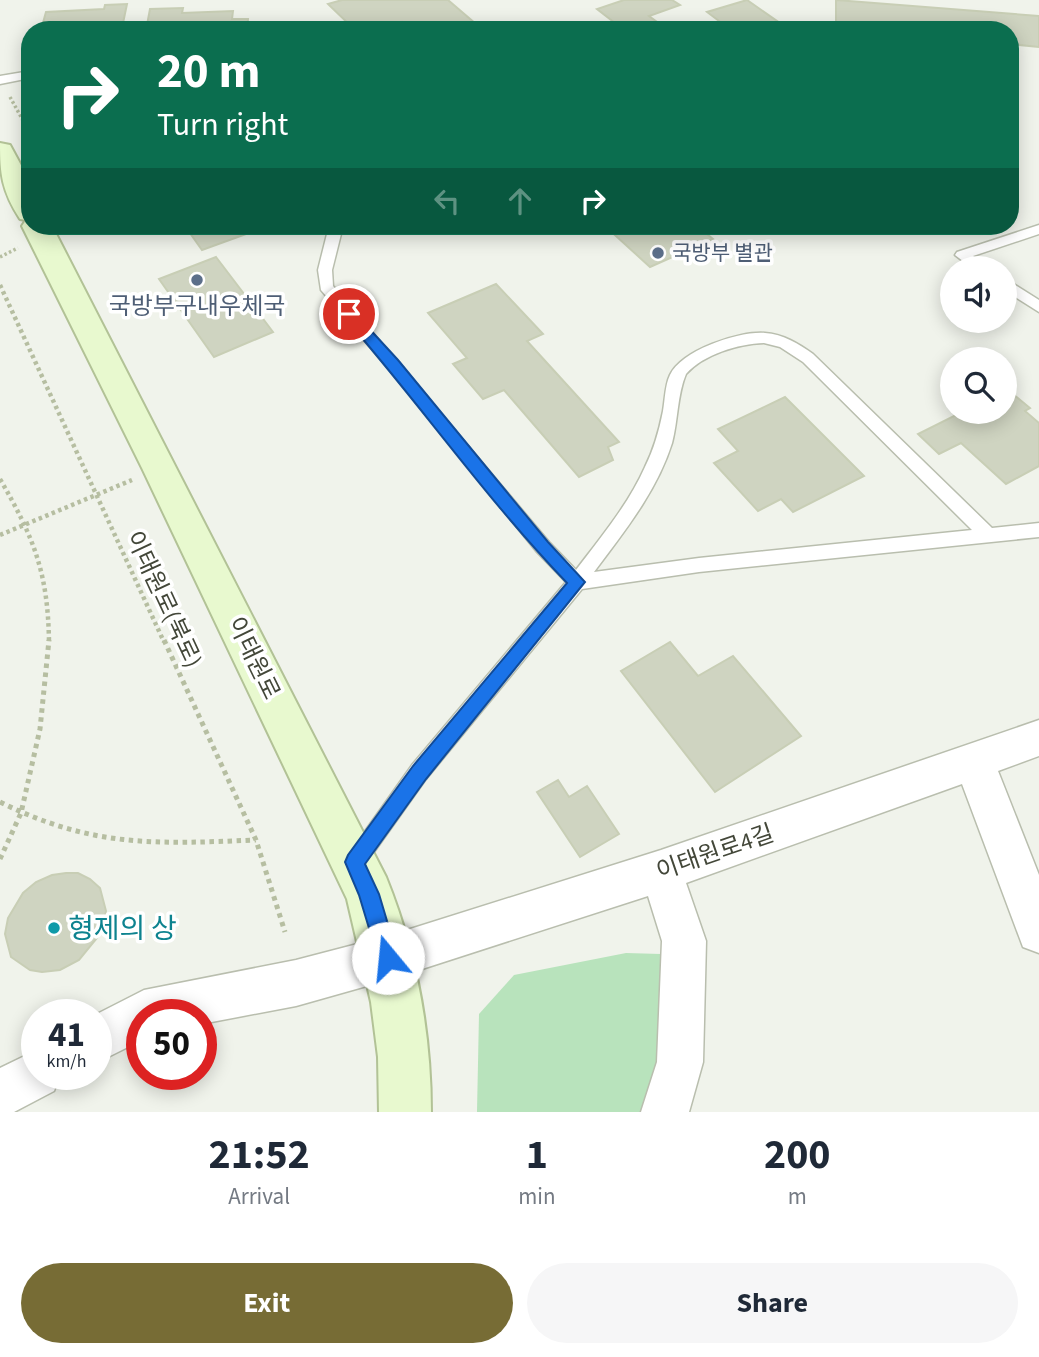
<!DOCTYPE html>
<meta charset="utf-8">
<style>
:root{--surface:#fff;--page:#f6f6f7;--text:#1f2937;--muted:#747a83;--accent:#776c35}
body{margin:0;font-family:"Source Sans 3","Noto Sans KR",sans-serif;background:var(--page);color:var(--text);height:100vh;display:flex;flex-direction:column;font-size:26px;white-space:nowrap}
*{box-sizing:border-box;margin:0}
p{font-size:23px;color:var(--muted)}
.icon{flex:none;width:38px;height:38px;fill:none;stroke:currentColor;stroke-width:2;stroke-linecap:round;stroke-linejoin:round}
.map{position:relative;height:1112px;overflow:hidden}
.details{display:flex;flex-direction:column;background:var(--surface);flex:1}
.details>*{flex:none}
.guide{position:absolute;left:21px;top:21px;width:998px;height:214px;border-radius:28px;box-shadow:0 4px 18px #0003;background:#0b6e4f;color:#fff;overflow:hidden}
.controls{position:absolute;left:940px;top:256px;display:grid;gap:14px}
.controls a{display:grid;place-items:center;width:77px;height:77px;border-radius:50%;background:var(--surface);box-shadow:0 4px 18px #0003;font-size:35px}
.speed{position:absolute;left:21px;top:999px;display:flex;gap:14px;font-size:35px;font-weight:700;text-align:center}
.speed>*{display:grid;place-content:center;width:91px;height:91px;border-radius:50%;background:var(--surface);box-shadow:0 4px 18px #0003;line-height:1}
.speed small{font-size:18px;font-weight:400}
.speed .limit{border:10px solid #d22;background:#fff;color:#111}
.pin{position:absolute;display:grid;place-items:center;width:60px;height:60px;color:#fff;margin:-30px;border:4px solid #fff;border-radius:50%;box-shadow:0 2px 7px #0007}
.me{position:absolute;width:77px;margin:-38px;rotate:343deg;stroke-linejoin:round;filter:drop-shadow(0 0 5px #0008)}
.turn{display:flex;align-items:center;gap:24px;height:147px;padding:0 21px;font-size:32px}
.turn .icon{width:91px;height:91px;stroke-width:2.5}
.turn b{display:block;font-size:49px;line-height:60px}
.lanes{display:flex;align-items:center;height:66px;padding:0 21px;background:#0003;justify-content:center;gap:35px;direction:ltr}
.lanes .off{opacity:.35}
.eta{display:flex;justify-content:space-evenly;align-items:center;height:119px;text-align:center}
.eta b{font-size:42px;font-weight:700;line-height:49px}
.cta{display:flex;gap:14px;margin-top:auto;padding:14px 21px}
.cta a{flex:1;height:80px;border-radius:42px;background:var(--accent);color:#fff;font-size:28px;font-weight:700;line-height:80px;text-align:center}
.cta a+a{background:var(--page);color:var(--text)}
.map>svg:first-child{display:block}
.green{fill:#b8e3bc}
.building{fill:#cfd4c1;stroke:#c8ceb5;stroke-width:2}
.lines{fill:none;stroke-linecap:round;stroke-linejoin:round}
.lane-casing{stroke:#b9beae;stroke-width:3}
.street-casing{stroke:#b9beae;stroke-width:3}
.secondary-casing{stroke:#b2c296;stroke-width:4}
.path-far2{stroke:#b6bea1;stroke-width:3.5;stroke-dasharray:2.5 2.5;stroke-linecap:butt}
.path-far1{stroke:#b6bea1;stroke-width:4.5;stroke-dasharray:3.5 3.5;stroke-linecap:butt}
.path{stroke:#b6bea1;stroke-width:5;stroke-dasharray:4.5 4.5;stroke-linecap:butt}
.lane{fill:#fff;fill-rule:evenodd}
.street{fill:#fff;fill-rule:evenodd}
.secondary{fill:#e8f9cf;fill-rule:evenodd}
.route{fill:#1a73e8;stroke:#114b97;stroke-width:2}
.service-dot{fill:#5c6f8a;stroke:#fff;stroke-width:2.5}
.culture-dot{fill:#0f9aa8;stroke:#fff;stroke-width:2.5}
.labels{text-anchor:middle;stroke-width:7;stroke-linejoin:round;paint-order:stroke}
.far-service-label{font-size:21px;fill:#4e5e75;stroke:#fff;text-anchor:start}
.service-label{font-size:24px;fill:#4e5e75;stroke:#fff}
.street-label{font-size:24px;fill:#434739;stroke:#fff}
.near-culture-label{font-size:28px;fill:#0d838f;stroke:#fff;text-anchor:start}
</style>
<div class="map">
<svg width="1039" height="1112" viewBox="0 0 1039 1112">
<rect width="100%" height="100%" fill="#f0f3eb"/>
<path class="green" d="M626,953L661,954L663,1056L645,1112H477L479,1014L514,975Z"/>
<path class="building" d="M342,0H448L483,30H411L402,22L377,30H355L328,4Z
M624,0H672L680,5L649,16L668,30H624L597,9Z
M747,0L790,30H731L707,12Z
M836,0L1039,16V47L1010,44V30L836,28Z
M127,4L122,28L41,30L46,12L104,9L105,5Z
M183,8L182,13L233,11L232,19H248L247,30H151L152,25H147L150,9Z
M185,226H268L202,250Z
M605,226H697L713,239L650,267Z
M216,257L273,332L214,357L159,279Z
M496,284L543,334L527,341L619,442L608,447L613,460L579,477L504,390L483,399L453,364L467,358L428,313Z
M1008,390L1030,408L1025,411L1039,423V466L1006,484L961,443L939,454L918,434L964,411H1004V391Z
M785,397L864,476L793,512L781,499L758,511L714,463L738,451L718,429Z
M670,642L698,676L733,656L801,736L715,792L621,671Z
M558,780L569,797L587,786L619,834L580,857L537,792Z
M66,873H78L90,879L100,888L106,911L101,933L79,960L60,970L42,972L30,970L11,957L5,934L8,918L23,893L36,882L52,875Z"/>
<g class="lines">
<defs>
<path id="lane" d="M30,71V78L0,84V76Z
M1039,225V234L973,256L989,268H972L955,255L957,252Z
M329,226H343L332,270L333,286L549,542L576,570C601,537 628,505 645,467C654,449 659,431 663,411C665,400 665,385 670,375C682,350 739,331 765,333C783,334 799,344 813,354L992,528L1039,523V537L699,572L582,589L426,779L362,869L355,872L348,869L344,862L348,855L412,765L566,582L537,552L388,368L321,290L318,270ZM764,343L780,347L803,362L972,530L699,558L594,572C624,532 657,491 672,443C678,421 677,395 686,374C704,354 738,344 764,343Z
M1004,278L1039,300V312L1004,290Z"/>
<path id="street" d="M1039,720V756L998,771L1039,875V953L1023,947L962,784L686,883L706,941L703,1062L689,1112H641L657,1062L662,941L648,896L388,980L296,1006L201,1024V1015H142V1040L96,1063L95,1015L144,990L296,960L388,936L661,850Z
M37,1050V1074H60L54,1091L14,1112H0V1068Z"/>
<path id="secondary" d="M0,143L10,145L30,182V226H52L386,877C416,951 431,1032 431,1112H379L378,1057L371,1002L347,899L142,468L22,226L26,220L20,219C2,191 0,174 0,143Z"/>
</defs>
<use href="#lane" class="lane-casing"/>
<use href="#street" class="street-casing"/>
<use href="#secondary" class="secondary-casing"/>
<path class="path-far2" d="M10,97L30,133
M0,257L18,248"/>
<path class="path-far1" d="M0,285L164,642
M0,479C34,538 48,573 49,642
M0,535L132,480"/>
<path class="path" d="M164,640L256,840L285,932
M0,802C93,848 156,844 256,840
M0,859L21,813L40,729L49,640"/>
<use href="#lane" class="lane"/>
<use href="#street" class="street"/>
<use href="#secondary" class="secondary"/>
</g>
<path class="route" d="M349,310L353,311L398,360L548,542L585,582L426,779L365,864L379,894L398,958L395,965L388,968L380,965L378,958L359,895L345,862L348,855L413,766L567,583C487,500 420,404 344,317V311Z"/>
<g class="service-dot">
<circle cx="658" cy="253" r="7"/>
<circle cx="197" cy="280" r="7"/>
</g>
<circle class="culture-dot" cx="54" cy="928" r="7"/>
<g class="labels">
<g class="far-service-label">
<text x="672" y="260">국방부 별관</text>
</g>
<g class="service-label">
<text x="197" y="314">국방부구내우체국</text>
</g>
<g class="street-label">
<text transform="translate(164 599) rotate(65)" y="8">이태원로(북로)</text>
<text transform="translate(254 658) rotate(64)" y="8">이태원로</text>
<text transform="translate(715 852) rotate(-19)" y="8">이태원로4길</text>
</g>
<g class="near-culture-label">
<text x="68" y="938">형제의 상</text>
</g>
</g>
</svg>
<div class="controls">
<a><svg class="icon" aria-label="sound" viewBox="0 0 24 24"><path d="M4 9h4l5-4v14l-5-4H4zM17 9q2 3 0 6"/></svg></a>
<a><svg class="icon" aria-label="search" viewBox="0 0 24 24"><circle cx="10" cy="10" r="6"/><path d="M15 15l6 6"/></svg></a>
</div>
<div class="speed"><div>41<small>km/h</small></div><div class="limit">50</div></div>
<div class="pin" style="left:349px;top:314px;background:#d93025"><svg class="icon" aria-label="arrive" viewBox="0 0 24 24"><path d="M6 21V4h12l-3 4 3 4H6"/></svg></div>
<svg class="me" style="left:388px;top:958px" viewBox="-20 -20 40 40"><circle r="19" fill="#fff"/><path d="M0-13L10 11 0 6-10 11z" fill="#1a73e8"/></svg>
<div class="guide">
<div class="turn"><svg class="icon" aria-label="right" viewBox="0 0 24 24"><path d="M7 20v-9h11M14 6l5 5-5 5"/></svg><div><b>20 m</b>Turn right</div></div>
<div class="lanes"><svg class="icon off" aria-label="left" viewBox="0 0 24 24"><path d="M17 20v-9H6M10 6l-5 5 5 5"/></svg><svg class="icon off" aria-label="ahead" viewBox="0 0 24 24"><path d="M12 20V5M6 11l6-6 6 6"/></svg><svg class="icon" aria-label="right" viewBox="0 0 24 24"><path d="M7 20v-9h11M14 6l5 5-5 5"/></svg></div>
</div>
</div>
<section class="details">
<div class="eta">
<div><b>21:52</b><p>Arrival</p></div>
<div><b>1</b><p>min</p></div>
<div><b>200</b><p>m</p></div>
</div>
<div class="cta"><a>Exit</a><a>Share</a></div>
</section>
